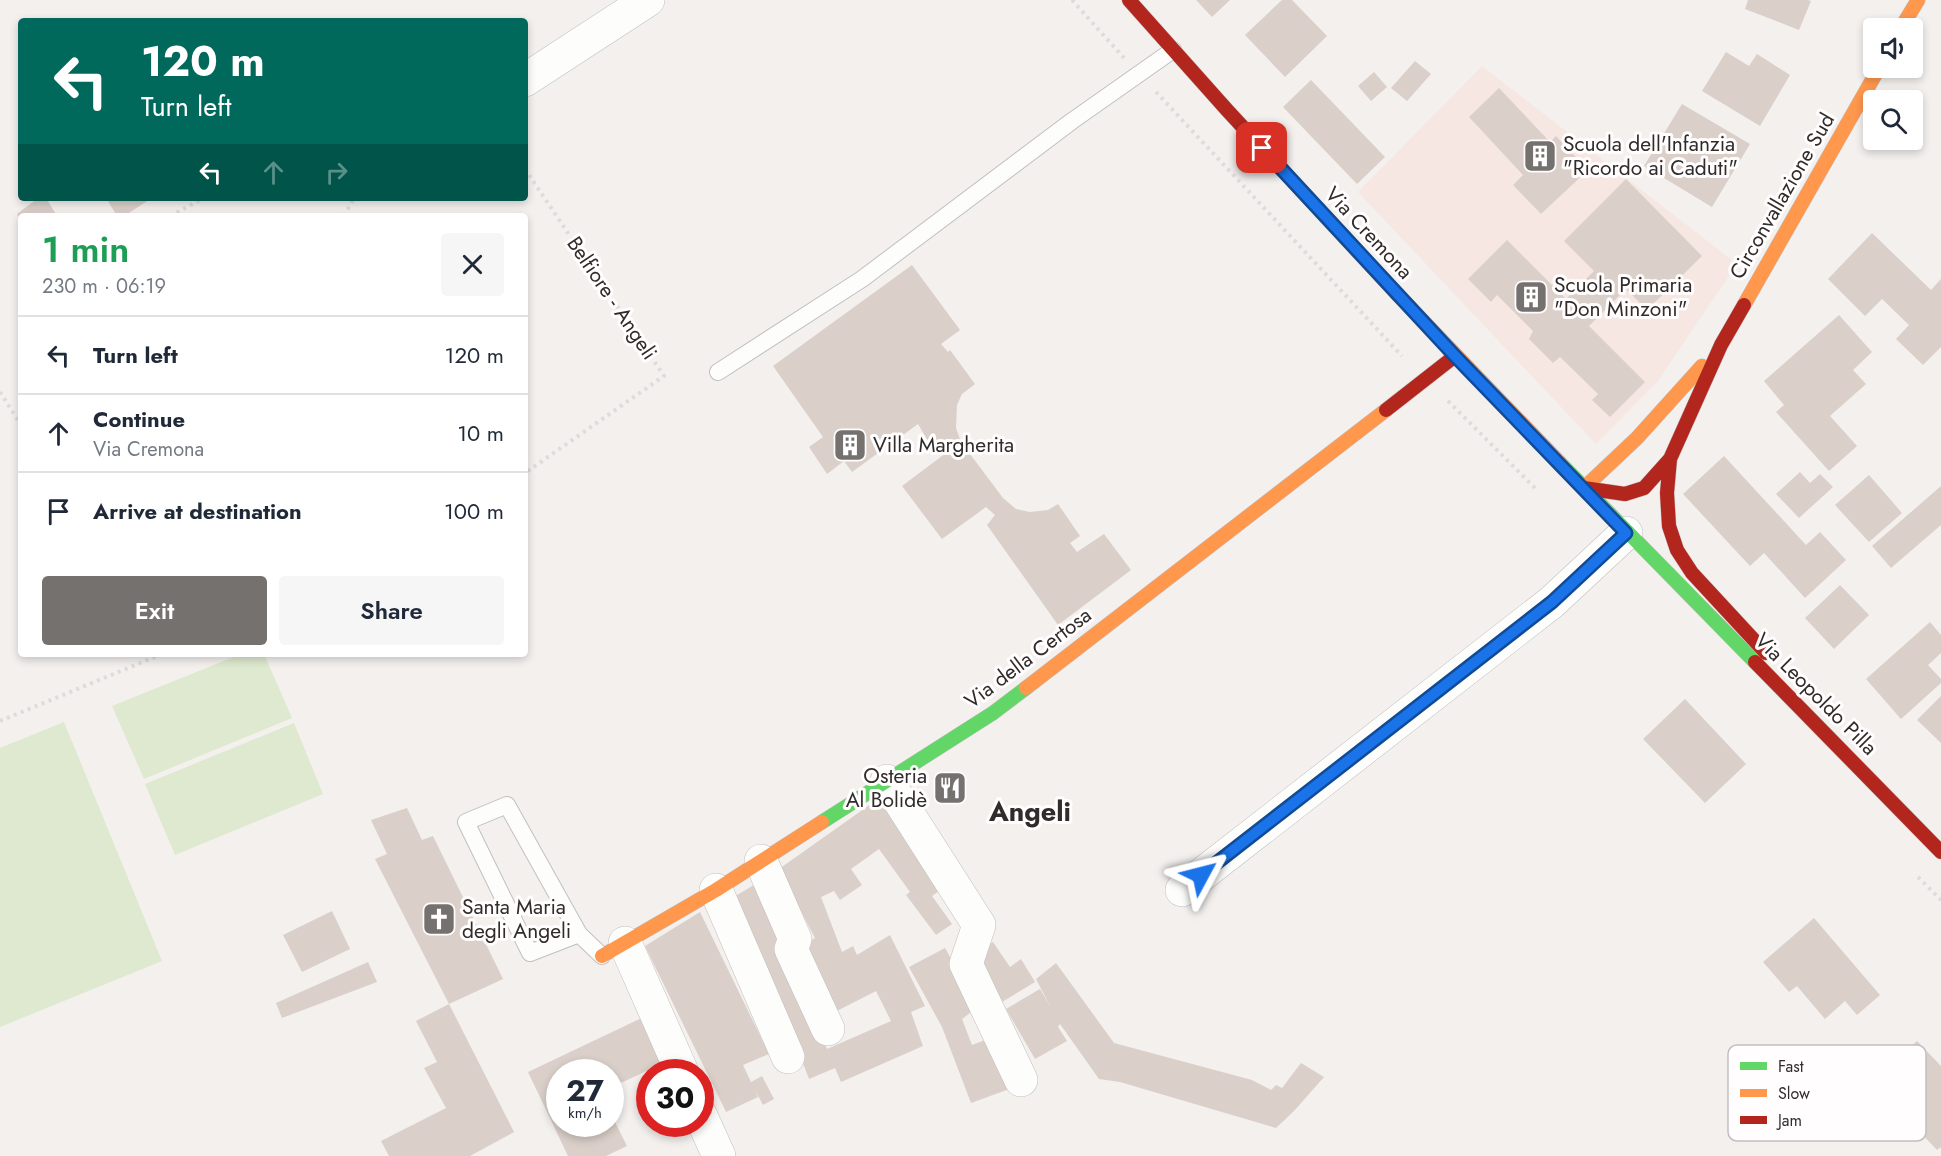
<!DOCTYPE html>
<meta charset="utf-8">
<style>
:root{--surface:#fff;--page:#f6f6f7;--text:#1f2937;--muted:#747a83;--line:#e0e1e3;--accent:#74716f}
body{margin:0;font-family:Jost,sans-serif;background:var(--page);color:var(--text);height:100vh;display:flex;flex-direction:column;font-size:22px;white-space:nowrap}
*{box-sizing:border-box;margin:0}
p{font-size:20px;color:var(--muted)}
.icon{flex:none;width:33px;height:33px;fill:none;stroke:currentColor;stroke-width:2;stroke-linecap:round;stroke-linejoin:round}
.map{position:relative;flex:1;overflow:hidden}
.panel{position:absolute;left:18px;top:213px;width:510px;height:444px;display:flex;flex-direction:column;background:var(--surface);border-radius:6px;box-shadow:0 3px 9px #0003}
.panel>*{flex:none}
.banner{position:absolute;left:18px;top:18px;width:510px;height:183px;border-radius:6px;box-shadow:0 3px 9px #0003;background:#00695c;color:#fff;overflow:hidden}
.fabs{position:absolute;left:1863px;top:18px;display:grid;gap:12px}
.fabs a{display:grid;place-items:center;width:60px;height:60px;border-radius:6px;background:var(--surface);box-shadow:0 3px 9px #0003;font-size:30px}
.speed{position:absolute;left:546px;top:1059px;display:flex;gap:12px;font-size:30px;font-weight:700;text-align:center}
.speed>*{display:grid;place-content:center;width:78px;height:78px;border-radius:50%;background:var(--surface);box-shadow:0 3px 9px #0003;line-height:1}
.speed small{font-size:15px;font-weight:400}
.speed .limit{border:9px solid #d22;background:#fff;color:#111}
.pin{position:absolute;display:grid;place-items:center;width:51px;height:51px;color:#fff;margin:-26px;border-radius:12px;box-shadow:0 3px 9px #0006}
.me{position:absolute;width:66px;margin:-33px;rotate:52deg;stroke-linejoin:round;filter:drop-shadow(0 0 4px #0008)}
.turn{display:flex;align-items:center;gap:21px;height:126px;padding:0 24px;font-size:27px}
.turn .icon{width:78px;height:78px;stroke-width:2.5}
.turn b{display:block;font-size:42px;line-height:51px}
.lanes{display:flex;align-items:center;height:57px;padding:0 24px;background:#0003;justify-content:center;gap:30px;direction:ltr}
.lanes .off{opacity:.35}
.round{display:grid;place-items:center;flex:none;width:63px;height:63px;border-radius:6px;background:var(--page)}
.summary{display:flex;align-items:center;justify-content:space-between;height:102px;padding:0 24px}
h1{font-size:36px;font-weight:600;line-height:45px;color:#1e9e55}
.button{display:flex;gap:12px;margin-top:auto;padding:12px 24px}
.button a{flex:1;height:69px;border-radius:6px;background:var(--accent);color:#fff;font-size:24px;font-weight:600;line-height:69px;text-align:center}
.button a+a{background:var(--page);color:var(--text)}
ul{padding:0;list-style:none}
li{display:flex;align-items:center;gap:18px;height:78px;padding:0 24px;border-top:2px solid var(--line)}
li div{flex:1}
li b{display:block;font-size:22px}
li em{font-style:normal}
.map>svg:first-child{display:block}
.education{fill:#f7e7e2}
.green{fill:#dee9cf}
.building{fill:#dacfc9}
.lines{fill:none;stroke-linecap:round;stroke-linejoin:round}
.lane-casing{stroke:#c2bfbe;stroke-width:18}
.street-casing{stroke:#c2bfbe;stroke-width:34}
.fast-casing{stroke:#c2bfbe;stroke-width:15}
.slow-casing{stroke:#c2bfbe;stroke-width:15}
.jam-casing{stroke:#c2bfbe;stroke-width:15}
.path{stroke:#dddcdb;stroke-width:4;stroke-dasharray:3 4.5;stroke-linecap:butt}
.lane{stroke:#fdfdfc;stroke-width:16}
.street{stroke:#fdfdfc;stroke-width:33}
.fast{stroke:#63d668;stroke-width:14}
.slow{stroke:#ff974d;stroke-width:14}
.jam{stroke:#b3261e;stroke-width:14}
.route-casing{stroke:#114b97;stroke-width:15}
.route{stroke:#1a73e8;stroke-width:10}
.labels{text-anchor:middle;stroke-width:6;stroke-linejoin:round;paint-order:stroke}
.poi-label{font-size:21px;fill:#2f2c2b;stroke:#fffdfd;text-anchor:start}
.street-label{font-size:21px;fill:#2f2c2b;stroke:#fffdfd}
.district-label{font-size:27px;font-weight:bold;fill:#2f2c2b;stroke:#fffdfd}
.key{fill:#fffdfd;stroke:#c1bebe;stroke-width:1.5}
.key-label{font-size:16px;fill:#2f2c2b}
</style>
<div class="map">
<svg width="1941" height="1156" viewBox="0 0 1941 1156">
<rect width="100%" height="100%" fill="#f3f0ee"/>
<path class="education" d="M1482,66L1737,264L1658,381L1596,444L1358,192Z"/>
<path class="green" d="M241,654H264L292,718L144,779L112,706Z
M64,722L162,961L0,1027V748Z
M294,723L323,794L175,855L145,784Z"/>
<path class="building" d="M1196,0H1230L1212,17Z
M1282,0H1292L1327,36L1285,77L1245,35Z
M1748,0H1808L1811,1L1799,30L1745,9Z
M1726,52L1749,66L1757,54L1790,75L1760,126L1702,91Z
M1415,61L1431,74L1407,101L1391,88Z
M1374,72L1387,87L1371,101L1358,86Z
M1311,80L1385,157L1357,184L1283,107Z
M1499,88L1550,142L1556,136L1588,170L1541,214L1513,185L1523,175L1469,117Z
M1682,104L1750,144L1712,207L1644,166Z
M1626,179L1702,256L1647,310L1626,289L1589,326L1645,382L1610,417L1592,400L1598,394L1560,357L1553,363L1529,339L1533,331L1497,295L1491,302L1468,279L1507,240L1566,299L1594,271L1564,241Z
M38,198H46L57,216H21V221L17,214Z
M106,198H152L124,216H117Z
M1872,233L1931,290L1941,279V347L1923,365L1896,339L1909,325L1882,299L1865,316L1828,279Z
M912,265L960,330L941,344L948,352L950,350L975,384L962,394L957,405L956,428L961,442L1003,498L1016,509L1030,512L1048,510L1058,504L1080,536L1070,543L1077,552L1104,534L1131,570L1058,625L987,525L995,515L986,507L942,539L902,486L946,453L940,444L931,446L918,424L852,472L844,461L827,474L809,447L823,437L773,366Z
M1839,315L1872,352L1853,370L1866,384L1830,416L1857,446L1829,471L1776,412L1784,405L1764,381Z
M1724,456L1806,545L1820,532L1846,560L1805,598L1764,553L1750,566L1683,494Z
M1800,472L1810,483L1820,474L1833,487L1799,518L1776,494Z
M1869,475L1902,513L1869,542L1835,505Z
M1941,486V525L1891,568L1872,546Z
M1840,585L1869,615L1834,649L1805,618Z
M1930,622L1941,635V653L1928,665L1941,679V683L1901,719L1866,679Z
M1941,696V743L1917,720Z
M1685,699L1746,764L1705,803L1643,739Z
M885,794L942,889L932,896L952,924L936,935L906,895L910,892L879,849L851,869L862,885L840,900L834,891L821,897L842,952L853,946L857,955L890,935L925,1006L911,1012L923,1046L841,1082L835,1068L809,1079L776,992L729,900L757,883L827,1049L891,1021L876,991L829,1015L797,947L815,938L779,869Z
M407,808L422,840L433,836L503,979L449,1004L375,859L387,854L371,820Z
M332,911L350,949L302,972L283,935Z
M700,912L769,1054L743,1065L751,1082L762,1076L774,1099L763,1105L755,1090L758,1097L726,1112L645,946Z
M1814,918L1880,995L1857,1015L1845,1001L1825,1019L1797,986L1789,992L1763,962Z
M993,942L1010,967L1021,959L1035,982L1002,1002L974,954Z
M945,948L978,1007L962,1019L972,1045L993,1037L1012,1088L971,1103L942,1027L909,967Z
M368,962L377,982L282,1018L276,1003Z
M1056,963L1114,1043L1252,1080L1271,1090L1276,1085L1282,1088L1301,1063L1324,1077L1294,1111L1276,1128L1120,1082L1099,1079L1060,1024L1058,1027L1067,1041L1035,1059L1006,1009L1040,989L1051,1008L1036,979Z
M449,1004L514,1132L470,1156H389L381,1141L446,1108L424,1068L437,1062L416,1021Z
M648,1015L668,1061L610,1088V1072H560V1124H610V1119L613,1118L627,1146L606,1156H568L528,1072Z
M1917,1041L1941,1066V1147L1937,1150L1873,1083Z"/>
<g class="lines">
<defs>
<path id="lane" d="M718,372L862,279L1072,121L1173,50
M579,934L507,805L466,822L530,953L579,934L602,956"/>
<path id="street" d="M525,80L648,0
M887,781L979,925L966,964L1021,1080
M761,861L795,939L791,949L828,1029
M716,890L788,1057
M1182,890L1552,602L1626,533
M625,943L682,1072
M700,1114L719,1156"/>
<path id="fast" d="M1560,463L1755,662
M822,822L993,713L1026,688"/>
<path id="slow" d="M1901,28L1918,0
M1398,295L1560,463
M1744,305L1879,68
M1584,488L1637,438L1702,366
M1026,688L1386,410
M602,956L716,890L822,822"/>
<path id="jam" d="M1129,0L1227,110L1398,295
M1744,305L1721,345L1670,459L1667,493L1669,526L1677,550L1692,573L1766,653
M1386,410L1455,356
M1584,488L1625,494L1644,488L1670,459
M1755,662L1941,852"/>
</defs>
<use href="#lane" class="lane-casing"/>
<use href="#street" class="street-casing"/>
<use href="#fast" class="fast-casing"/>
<use href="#slow" class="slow-casing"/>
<use href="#jam" class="jam-casing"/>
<path class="path" d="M1072,0L1124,58
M1156,92L1402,356
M525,169L664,376L525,473
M170,216L204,198
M344,216L354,198
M0,392L21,425
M1448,401L1538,491
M0,721L162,654
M1918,877L1941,900"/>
<use href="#lane" class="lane"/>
<use href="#street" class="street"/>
<use href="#fast" class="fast"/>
<use href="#slow" class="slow"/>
<use href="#jam" class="jam"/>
</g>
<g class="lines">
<defs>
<path id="route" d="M1201,875L1552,602L1626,533L1455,356L1262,148"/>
</defs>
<use href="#route" class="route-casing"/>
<use href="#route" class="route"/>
</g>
<defs>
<symbol id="building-square" viewBox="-11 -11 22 22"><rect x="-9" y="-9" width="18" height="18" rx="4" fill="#74716f" stroke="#fffdfd"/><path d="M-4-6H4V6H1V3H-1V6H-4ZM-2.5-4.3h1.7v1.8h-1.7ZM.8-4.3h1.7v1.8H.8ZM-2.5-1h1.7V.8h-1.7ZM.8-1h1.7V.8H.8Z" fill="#fff"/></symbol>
<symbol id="restaurant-square" viewBox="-11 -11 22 22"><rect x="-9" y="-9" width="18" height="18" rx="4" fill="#74716f" stroke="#fffdfd"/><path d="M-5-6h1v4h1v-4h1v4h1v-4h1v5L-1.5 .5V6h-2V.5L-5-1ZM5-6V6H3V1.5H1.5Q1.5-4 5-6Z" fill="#fff"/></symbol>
<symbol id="church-square" viewBox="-11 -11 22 22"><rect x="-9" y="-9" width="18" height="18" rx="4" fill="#74716f" stroke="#fffdfd"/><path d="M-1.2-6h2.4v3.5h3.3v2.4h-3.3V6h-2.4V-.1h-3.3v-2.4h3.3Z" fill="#fff"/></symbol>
</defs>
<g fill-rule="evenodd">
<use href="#building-square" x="1521" y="137" width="38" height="38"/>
<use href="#building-square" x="1512" y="278" width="38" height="38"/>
<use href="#building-square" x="831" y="426" width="38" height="38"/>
<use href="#restaurant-square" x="931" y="769" width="38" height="38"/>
<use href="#church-square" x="420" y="900" width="38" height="38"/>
</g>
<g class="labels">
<g class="poi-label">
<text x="1563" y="151">Scuola dell'Infanzia<tspan x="1563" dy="24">"Ricordo ai Caduti"</tspan></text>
<text x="1554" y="292">Scuola Primaria<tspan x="1554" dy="24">"Don Minzoni"</tspan></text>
<text x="873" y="452">Villa Margherita</text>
<text x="927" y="783" text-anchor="end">Osteria<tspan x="927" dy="24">Al Bolidè</tspan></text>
<text x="462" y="914">Santa Maria<tspan x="462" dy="24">degli Angeli</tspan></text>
</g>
<g class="street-label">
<text transform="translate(1782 196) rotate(-60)" y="7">Circonvallazione Sud</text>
<text transform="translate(1369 233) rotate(47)" y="7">Via Cremona</text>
<text transform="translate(612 298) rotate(56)" y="7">Belfiore - Angeli</text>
<text transform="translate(1028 658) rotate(-37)" y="7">Via della Certosa</text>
<text transform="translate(1816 694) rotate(45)" y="7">Via Leopoldo Pilla</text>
</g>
<g class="district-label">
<text x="1030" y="821">Angeli</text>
</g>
</g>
<rect x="1728" y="1045" width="198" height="96" rx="9" class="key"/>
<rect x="1740" y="1062" width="27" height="8" fill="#63d668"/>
<rect x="1740" y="1089" width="27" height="8" fill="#ff974d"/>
<rect x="1740" y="1116" width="27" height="8" fill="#b3261e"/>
<g class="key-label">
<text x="1778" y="1072">Fast</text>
<text x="1778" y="1099">Slow</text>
<text x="1778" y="1126">Jam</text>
</g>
</svg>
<div class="fabs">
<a><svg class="icon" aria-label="sound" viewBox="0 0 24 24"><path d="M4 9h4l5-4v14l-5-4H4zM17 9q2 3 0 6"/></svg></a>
<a><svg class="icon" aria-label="search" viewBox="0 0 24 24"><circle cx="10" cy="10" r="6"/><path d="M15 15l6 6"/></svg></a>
</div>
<div class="speed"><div>27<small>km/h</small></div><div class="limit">30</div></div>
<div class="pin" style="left:1262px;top:148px;background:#d93025"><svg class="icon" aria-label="arrive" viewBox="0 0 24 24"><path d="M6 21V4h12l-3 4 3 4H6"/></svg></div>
<svg class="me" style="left:1201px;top:875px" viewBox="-20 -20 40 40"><path d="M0-17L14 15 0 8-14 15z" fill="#1a73e8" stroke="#fff" stroke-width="4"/></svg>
<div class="banner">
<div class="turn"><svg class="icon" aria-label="left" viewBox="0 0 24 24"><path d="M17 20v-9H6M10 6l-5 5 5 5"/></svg><div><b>120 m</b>Turn left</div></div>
<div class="lanes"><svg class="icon" aria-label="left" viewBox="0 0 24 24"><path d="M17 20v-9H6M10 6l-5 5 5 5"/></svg><svg class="icon off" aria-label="ahead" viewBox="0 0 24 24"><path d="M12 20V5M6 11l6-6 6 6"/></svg><svg class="icon off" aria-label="right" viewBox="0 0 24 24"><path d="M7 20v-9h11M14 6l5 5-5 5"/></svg></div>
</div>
<section class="panel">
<div class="summary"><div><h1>1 min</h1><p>230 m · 06:19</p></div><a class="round"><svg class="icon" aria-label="close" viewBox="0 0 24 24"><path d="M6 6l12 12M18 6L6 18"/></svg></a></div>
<ul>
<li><svg class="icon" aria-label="left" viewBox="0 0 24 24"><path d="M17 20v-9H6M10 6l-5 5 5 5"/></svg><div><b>Turn left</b></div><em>120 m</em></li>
<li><svg class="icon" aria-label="ahead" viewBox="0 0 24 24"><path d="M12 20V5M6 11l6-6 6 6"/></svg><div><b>Continue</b><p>Via Cremona</p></div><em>10 m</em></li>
<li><svg class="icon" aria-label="arrive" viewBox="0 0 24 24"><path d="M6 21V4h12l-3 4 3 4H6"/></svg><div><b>Arrive at destination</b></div><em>100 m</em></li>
</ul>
<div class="button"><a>Exit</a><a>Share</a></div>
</section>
</div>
